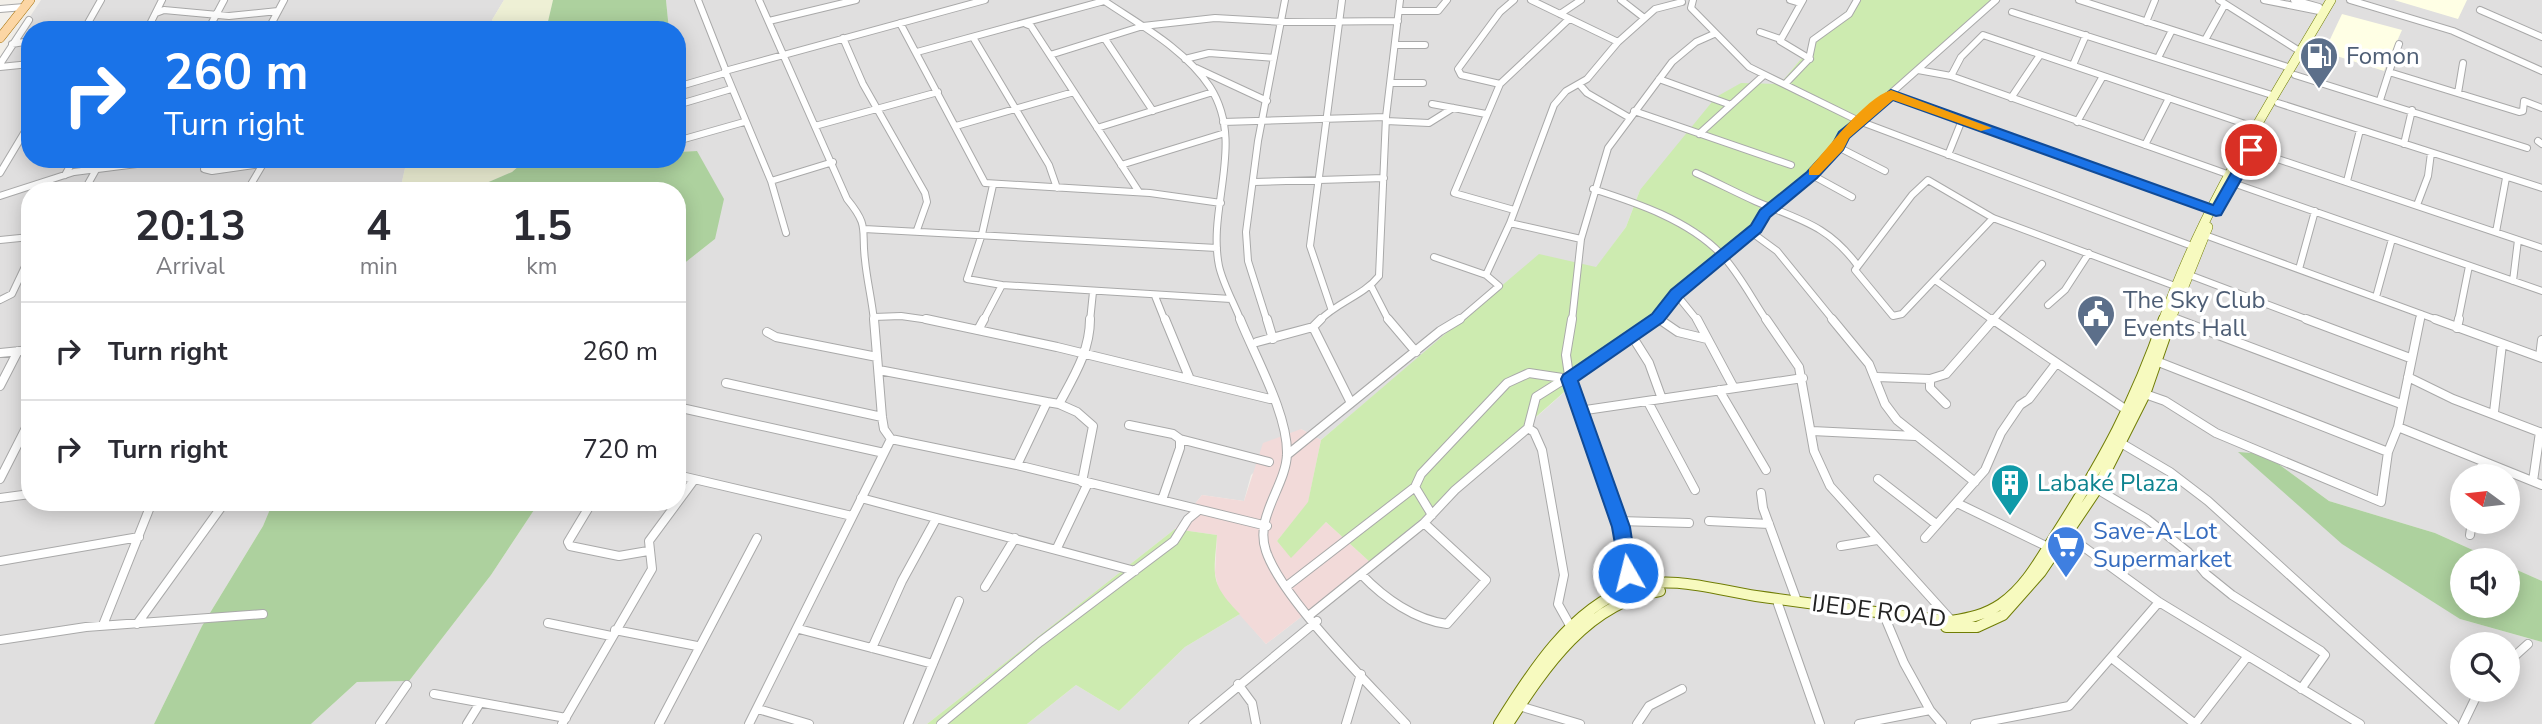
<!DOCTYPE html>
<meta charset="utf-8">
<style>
:root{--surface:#fff;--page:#f7f7f7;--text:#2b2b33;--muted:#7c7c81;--line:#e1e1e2}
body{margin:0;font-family:"Nunito Sans",sans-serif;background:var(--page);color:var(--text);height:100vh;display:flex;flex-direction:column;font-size:26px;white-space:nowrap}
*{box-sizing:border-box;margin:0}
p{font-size:23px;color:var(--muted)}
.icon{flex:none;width:38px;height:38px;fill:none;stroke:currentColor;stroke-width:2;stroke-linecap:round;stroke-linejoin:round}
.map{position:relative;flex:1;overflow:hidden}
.panel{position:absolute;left:21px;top:182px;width:665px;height:329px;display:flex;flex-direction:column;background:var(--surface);border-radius:28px;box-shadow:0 4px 18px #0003}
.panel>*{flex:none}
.banner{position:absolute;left:21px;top:21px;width:665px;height:147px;border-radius:28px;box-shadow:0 4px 18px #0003;background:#1a73e8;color:#fff;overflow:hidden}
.needle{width:46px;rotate:285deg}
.fabs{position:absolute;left:2450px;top:464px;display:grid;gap:14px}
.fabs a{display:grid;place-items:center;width:70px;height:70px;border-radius:50%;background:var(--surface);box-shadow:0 4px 18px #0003;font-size:35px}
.pin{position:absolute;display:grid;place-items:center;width:60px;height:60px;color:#fff;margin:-30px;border:4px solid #fff;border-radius:50%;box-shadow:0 2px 7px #0007}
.me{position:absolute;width:77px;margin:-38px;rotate:352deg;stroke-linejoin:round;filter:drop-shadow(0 0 5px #0008)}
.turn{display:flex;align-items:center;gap:24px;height:147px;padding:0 28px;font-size:32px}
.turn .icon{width:91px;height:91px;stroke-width:2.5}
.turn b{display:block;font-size:49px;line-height:60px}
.eta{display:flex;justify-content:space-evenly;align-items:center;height:119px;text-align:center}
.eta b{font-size:42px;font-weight:700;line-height:49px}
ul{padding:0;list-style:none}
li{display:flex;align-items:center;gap:21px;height:98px;padding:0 28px;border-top:2px solid var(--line)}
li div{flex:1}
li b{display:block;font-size:26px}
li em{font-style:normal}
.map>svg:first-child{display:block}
.residential{fill:#e0dfdf;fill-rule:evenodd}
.commercial{fill:#f2dad9}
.education{fill:#ffffe5}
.farmland{fill:#eef0d5}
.grass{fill:#cdebb0}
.forest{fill:#add19e}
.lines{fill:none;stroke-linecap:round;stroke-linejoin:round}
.street-far1-casing{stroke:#a9a9a9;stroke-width:8}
.street-casing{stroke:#a9a9a9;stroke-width:10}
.secondary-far1-casing{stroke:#707d05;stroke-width:10}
.secondary-casing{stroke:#707d05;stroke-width:12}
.primary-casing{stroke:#a06b00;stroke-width:10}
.street-far1{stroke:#fff;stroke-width:6}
.street{stroke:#fff;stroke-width:8}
.secondary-far1{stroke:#f7fabf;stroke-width:9}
.secondary{stroke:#f7fabf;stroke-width:10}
.primary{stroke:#fcd6a4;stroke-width:9}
.route{fill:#1a73e8;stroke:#114b97;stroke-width:2}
.slow{fill:#f59e0b}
.labels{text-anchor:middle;stroke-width:7;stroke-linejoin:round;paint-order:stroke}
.service-label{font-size:24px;fill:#4e5e75;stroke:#fff;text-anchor:start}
.culture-label{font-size:24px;fill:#0d838f;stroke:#fff;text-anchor:start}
.shop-label{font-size:24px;fill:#366cbe;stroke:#fff;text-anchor:start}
.street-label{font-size:24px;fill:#222;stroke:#fff}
</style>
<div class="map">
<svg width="2542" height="724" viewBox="0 0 2542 724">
<rect width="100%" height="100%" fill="#f2efe9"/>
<path class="residential" d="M41,0H504L492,20L502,30H30V159H407L400,191H30V502H273L263,526L202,626L154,724H0V62Z
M666,0H1858L1820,36L1780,84L1640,190L1626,227L1596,268L1458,324L1321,440L1301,429L1251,475L1244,501L1202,495L1175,529L927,724H311L357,682L409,681L491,575L538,504L533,502H677V269L715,239L697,151L677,152V30H669Z
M1994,0H2542V581L2508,566V560H2495L2435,533L2329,501L2265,454L2460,619L2542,642V724H1027L1076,685L1119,711L1185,647L1240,614L1266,644L1371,563L1515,436L1843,145ZM2462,476H2508V522H2462ZM2462,644H2508V690H2462Z"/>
<path class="commercial" d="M1301,429L1321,440L1308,503L1277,541L1291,557L1326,522L1371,563L1266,644L1219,592L1215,573L1217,535L1175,529L1202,495L1244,501L1263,443Z"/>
<path class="education" d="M2394,0H2467L2458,19Z
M2342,14L2402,30L2384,71L2324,52Z"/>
<path class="farmland" d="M504,0H553L546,30H502L492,20Z
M407,159H437L436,163L527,159L512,172L484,184L482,191H400Z"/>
<path class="grass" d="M1858,0H1994L1843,145L1371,563L1326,522L1291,558L1277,541L1308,502L1321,440L1539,254L1596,267L1626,227L1640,190L1716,97L1741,83L1780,84L1820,36Z
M1175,529L1217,535C1214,577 1209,582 1240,614L1185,647L1119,711L1076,685L1027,724H927Z"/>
<path class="forest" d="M553,0H666L669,30H546Z
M697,151L724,199L715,239L677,269V191H482L484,184L512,172L527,159H677V152Z
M2238,452L2265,454L2329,501L2435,533L2495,560H2462V606H2508V566L2542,581V642L2460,619L2342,544Z
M273,502H533L538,504L491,575L409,681L357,682L311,724H154L202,626L263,526Z"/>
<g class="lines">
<defs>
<path id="street-far1" d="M698,0L726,71
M759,0L847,199C870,227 861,229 865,260C867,281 872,300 874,321
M1103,0C1140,25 1185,49 1210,87C1246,143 1207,207 1219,266C1223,284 1234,303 1241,321
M1531,0L1618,42L1655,9L1682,2
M1621,0L1643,17
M1693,0L1691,8L1749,67L1859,121L2192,246
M1790,0L1800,3
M1803,0L1780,41L1810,59
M2079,0L2291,68
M2219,0L2301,52
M2264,0L2324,12
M2294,0L2319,7
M2350,0L2453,31L2542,71
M0,9L24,7
M2480,10L2542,37
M1400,11H1438L1447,0
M2012,12L2275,96
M156,13L164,10L229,16L278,11
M1560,14L1581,0
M769,21L856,0
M2146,22L2155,0
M900,23L985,183L1150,193L1221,203
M1026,24L1031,26L1139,192
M84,30L101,0
M147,30L162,0
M208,30L224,0
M268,30L284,0
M1760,32L1780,39
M843,38L863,84L925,193L927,202L917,230
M974,39L1049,165L1057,188
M1105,39L1153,111
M2205,40L2225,4
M12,44L30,41
M1395,45H1425
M917,52L1104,1
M1050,55L1143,26L1215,18L1283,22L1398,21
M2158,58L2172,30
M1185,59L1209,53L1274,58
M0,64L29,20
M2073,65L2086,35
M0,67L30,64
M1196,68L1267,101
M1918,70L1951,76L2230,175
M2389,72L2399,44
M2295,75L2527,148
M1951,76L1961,57L1983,35L2257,128
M1659,79L1731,105
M1391,83H1423
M1786,83L1809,59L1813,40L1849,14L1857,0
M1500,84L1461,75L1458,69L1500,12L1514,0
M1580,85L1587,93L1630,118
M677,87L725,73
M2458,93L2463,63
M1891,94L2216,211
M2011,98L2040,55
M2380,100L2389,72L2519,112L2523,111L2524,101L2542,108
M2278,103L2542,188
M1432,104L1486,114
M677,105L731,89
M1634,111L1791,165
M1386,121L1429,123L1453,108
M1223,122L1386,117
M2077,122L2103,76
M815,126L938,92
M956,126L1074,92
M1097,128L1213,92
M1699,134L1764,75
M677,141L744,122
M2538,141L2542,144
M2404,144L2412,110
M2145,145L2169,98
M1838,147L1885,171
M2251,150L2542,248
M1948,155L1962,120
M207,159L204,169L212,171L297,159
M1121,165L1225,133
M0,173L30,123
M1696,173C1716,182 1735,192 1755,201C1799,220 1827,224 1858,266L1855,270L1893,316L1902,314L1993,218
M65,175L74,159
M1812,175L1852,197
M771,181L725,71L985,0
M2347,181L2360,130
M1254,182L1384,178
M2233,183L2542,291
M993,185L982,234L967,279L1002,285
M1593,189C1637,203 1688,220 1721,254C1739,273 1752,299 1767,321
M84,191L97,168L108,159
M247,191L263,164
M0,196L74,172L176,159
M2417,205L2428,176L2431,153
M1514,210L1454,193L1500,84L1569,19
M864,229L1217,248
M1751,232L1777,251L1834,321
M2496,232L2506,178
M786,233L771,181L833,162
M2205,235L2440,321
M1581,239L1510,223L1554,105L1566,91L1587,79L1618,42
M0,240L30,237
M1434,257L1486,275L1499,286L1458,321
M1858,266L1912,195L1928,180L1993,218L2175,286
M2299,269L2315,211
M2187,274L2311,321
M1486,275L1510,223
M1935,280L1994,321
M2513,281L2518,240
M1371,286L1389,321
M1676,294L1698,321
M1155,296L1165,321
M2376,297L2392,239
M0,300L12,294L30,256
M2048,305L2065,290L2089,253
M1331,308L1310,246L1342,0
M874,317L901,316L936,321
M2171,317L2181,321
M1658,318L1662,321
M983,321L1002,285L1231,299
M1090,321L1093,292
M1267,321L1248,261L1246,232L1258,141L1285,0
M1319,321C1337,302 1363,296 1379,276L1386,117L1400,0
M1572,321L1581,239L1608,148L1672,62L1696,42L1714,34
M1654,321L1676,294L1756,228L1765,213L1812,175L1838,147L1844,135L1996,0
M1992,321L2042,264
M2420,321L2421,314
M2458,321L2469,266"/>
<path id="street" d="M926,319L1057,347L1270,399
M1165,319L1189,377
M1240,319C1255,357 1288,414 1287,454C1286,486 1254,517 1266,551C1282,599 1369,684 1406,724
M1267,319L1273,339
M1388,319L1416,352
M1572,319L1566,355L1571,389L1598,454L1621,527L1629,589
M1659,319L1678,332L1707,339
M1697,319L1734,388
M1766,319L1799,367L1814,451L1830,486L1951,620
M1832,319L1869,364L1885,404L1897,420L1975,482
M1992,319L2128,411
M2176,319L2401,404
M2306,319L2410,358
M2435,319L2542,358
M1313,327L1350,401
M2457,328L2459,319
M978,330L984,319
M767,332L776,337L877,357
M1632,336L1649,363L1662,399
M1257,342L1313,327L1321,319
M0,353L30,350
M2540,357L2542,340
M2156,361L2388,452
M879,370L1047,402
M1877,377L1930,379L1946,374L1994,319
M2408,377L2453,399L2542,433
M1930,379V388L1946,404
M726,383L882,417
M0,386L18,351
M1719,390L1766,470
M2145,394L2165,401L2216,433L2381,502L2388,452L2398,427L2420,319
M1648,402L1695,490
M1059,404L1077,412L1093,426L1082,482
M677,407L884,453
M1579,411L1803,378
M2494,412L2502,344
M1129,425L1173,434L1180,439V448L1162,500
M2398,427L2542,485
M1528,428L1534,432L1542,450L1564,575L1558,604L1572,629
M1528,428L1536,397L1563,380
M1812,431L1915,436
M891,439L1017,465L1267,526
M1180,439L1269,462
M2121,443L2170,472L2208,501L2454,724
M1287,455L1440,331L1460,319
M1017,465L1047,402L1059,404C1074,376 1090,351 1090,319
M677,475L852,516
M2480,476L2482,462
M0,479L30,420
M1878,479L1936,524
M2533,481L2540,432
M1415,487L1432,515
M2097,489L2147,519L2188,552L2206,574L2232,595L2321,651L2325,655L2301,689
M1761,493L1763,508L1797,601
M0,498L30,494
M861,498L1135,571
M592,502L568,542L570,546L619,556L648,551
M1957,503L2048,547
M1619,521L1689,523
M1709,521L1769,524
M2066,534L2159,602L2360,724
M2470,535L2472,522
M1925,538L1985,470L2001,433L2020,405L2029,399L2055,365
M1841,546L1877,540
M1057,548L1088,483
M0,561L139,537
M1362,575C1384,598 1415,620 1447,624L1486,580L1424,523
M1287,586L1415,487L1421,474L1507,383L1529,373L1569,379L1657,319
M985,587L1015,538
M1778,604L1820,724
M1311,614L1424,523L1455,490L1528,428
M548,623L611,636
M137,624L225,502
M103,625L152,502
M799,629L933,664
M615,630L697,646
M0,640L86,627L263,614
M872,648L902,581L936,519
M2113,659L2195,724
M2508,662L2528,644
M1238,684L1252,703L1256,724
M434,694L566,718
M1519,706L1580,724
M758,709L809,724
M1930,710L1942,724
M380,724L407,685
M467,724L480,703
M562,724L652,569L649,541L694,480
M659,724L757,538
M749,724L891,439L884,429L882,417L874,319
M908,724L959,601
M941,724L1040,642L1174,541L1188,519L1199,510
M1193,724L1317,621
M1346,724L1361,674
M1637,724L1649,706L1682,689
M1859,724L1930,710L1904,663L1886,620
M1975,724L2069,706L2159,602
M2195,724L2247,657
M2463,724L2475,699L2484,690"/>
<path id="secondary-far1" d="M2163,321C2203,206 2270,104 2331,0
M2170,321L2208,227"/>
<path id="secondary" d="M1946,627H1977L2003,615L2041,572L2097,489L2145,394L2171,319
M1499,724C1530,674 1571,609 1630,588C1669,574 1716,590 1756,596C1821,605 1886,614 1951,621C1969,618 1985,615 2001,604C2026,587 2041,558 2057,533C2104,459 2135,403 2164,319
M1508,724C1545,667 1588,602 1660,591"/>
<path id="primary" d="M0,38L30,0"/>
</defs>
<use href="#street-far1" class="street-far1-casing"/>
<use href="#street" class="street-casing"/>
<use href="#secondary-far1" class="secondary-far1-casing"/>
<use href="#secondary" class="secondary-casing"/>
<use href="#primary" class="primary-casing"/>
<use href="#street-far1" class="street-far1"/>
<use href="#street" class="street"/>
<use href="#secondary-far1" class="secondary-far1"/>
<use href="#secondary" class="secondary"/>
<use href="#primary" class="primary"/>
</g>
<path class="route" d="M1891,90L2213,205L2246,147L2251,146L2258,150L2221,215L2216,216L1893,100L1849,138L1843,150L1817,178L1770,217L1761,232L1682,298L1663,322L1578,381L1630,527L1637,573L1628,580L1621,578L1612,527L1561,379L1563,375L1652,314L1671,290L1751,225L1760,210L1807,172L1832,145L1839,132Z"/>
<path class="slow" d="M1891,90L1992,128L1981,131L1893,100L1849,138L1843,150L1819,175H1809V169C1829,147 1864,99 1891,90Z"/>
<defs>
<symbol id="fuel-pin" viewBox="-11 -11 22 30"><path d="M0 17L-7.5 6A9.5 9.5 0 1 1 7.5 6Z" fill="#5c6f8a" stroke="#fff"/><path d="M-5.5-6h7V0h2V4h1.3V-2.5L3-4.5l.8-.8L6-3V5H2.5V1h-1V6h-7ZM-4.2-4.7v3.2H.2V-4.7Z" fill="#fff"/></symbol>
<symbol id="civic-pin" viewBox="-11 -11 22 30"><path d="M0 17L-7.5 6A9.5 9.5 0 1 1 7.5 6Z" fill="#5c6f8a" stroke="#fff"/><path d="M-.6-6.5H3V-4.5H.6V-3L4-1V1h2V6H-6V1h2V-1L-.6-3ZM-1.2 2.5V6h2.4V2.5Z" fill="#fff"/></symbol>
<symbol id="building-pin" viewBox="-11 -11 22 30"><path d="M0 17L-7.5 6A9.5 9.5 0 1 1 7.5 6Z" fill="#0f9aa8" stroke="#fff"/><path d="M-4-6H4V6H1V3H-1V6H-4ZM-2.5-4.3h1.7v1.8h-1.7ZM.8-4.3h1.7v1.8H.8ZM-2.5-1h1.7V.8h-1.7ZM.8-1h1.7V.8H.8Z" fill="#fff"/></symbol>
<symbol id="supermarket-pin" viewBox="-11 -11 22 30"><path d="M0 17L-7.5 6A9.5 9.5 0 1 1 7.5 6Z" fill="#3f7fe0" stroke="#fff"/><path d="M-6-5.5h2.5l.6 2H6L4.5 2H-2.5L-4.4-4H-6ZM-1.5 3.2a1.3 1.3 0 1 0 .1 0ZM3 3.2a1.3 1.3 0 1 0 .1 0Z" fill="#fff"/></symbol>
</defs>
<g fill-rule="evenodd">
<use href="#fuel-pin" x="2297" y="34" width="44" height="60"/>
<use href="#civic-pin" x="2074" y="292" width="44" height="60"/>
<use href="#building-pin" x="1988" y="461" width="44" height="60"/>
<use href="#supermarket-pin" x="2044" y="523" width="44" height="60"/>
</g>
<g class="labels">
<g class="service-label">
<text x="2346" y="64">Fomon</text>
<text x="2123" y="308">The Sky Club<tspan x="2123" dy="28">Events Hall</tspan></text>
</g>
<g class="culture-label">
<text x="2037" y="491">Labaké Plaza</text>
</g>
<g class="shop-label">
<text x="2093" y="539">Save-A-Lot<tspan x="2093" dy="28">Supermarket</tspan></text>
</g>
<g class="street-label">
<text transform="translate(1879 611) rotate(7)" y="8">IJEDE ROAD</text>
</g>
</g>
</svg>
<div class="fabs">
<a><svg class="needle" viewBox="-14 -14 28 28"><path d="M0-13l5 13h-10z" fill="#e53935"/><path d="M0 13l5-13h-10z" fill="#7c7c81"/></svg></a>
<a><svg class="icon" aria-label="sound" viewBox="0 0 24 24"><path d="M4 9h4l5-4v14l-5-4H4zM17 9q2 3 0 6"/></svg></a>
<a><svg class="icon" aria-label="search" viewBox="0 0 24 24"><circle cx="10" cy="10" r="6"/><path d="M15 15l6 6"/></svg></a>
</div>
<div class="pin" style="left:2251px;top:150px;background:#d93025"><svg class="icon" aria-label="arrive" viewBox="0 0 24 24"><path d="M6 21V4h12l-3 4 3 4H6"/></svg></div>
<svg class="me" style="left:1628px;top:573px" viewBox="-20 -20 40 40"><circle r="17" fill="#1a73e8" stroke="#fff" stroke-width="3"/><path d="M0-11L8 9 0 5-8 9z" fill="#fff"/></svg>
<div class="banner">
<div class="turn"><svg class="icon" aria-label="right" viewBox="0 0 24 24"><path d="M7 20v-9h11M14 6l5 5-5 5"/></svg><div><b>260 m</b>Turn right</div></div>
</div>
<section class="panel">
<div class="eta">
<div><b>20:13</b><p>Arrival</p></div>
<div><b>4</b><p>min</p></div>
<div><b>1.5</b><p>km</p></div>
</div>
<ul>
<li><svg class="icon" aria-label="right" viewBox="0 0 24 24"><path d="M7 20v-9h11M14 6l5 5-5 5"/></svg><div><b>Turn right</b></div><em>260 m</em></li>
<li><svg class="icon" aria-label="right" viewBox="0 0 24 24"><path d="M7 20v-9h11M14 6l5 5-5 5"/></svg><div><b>Turn right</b></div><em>720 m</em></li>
</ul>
</section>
</div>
